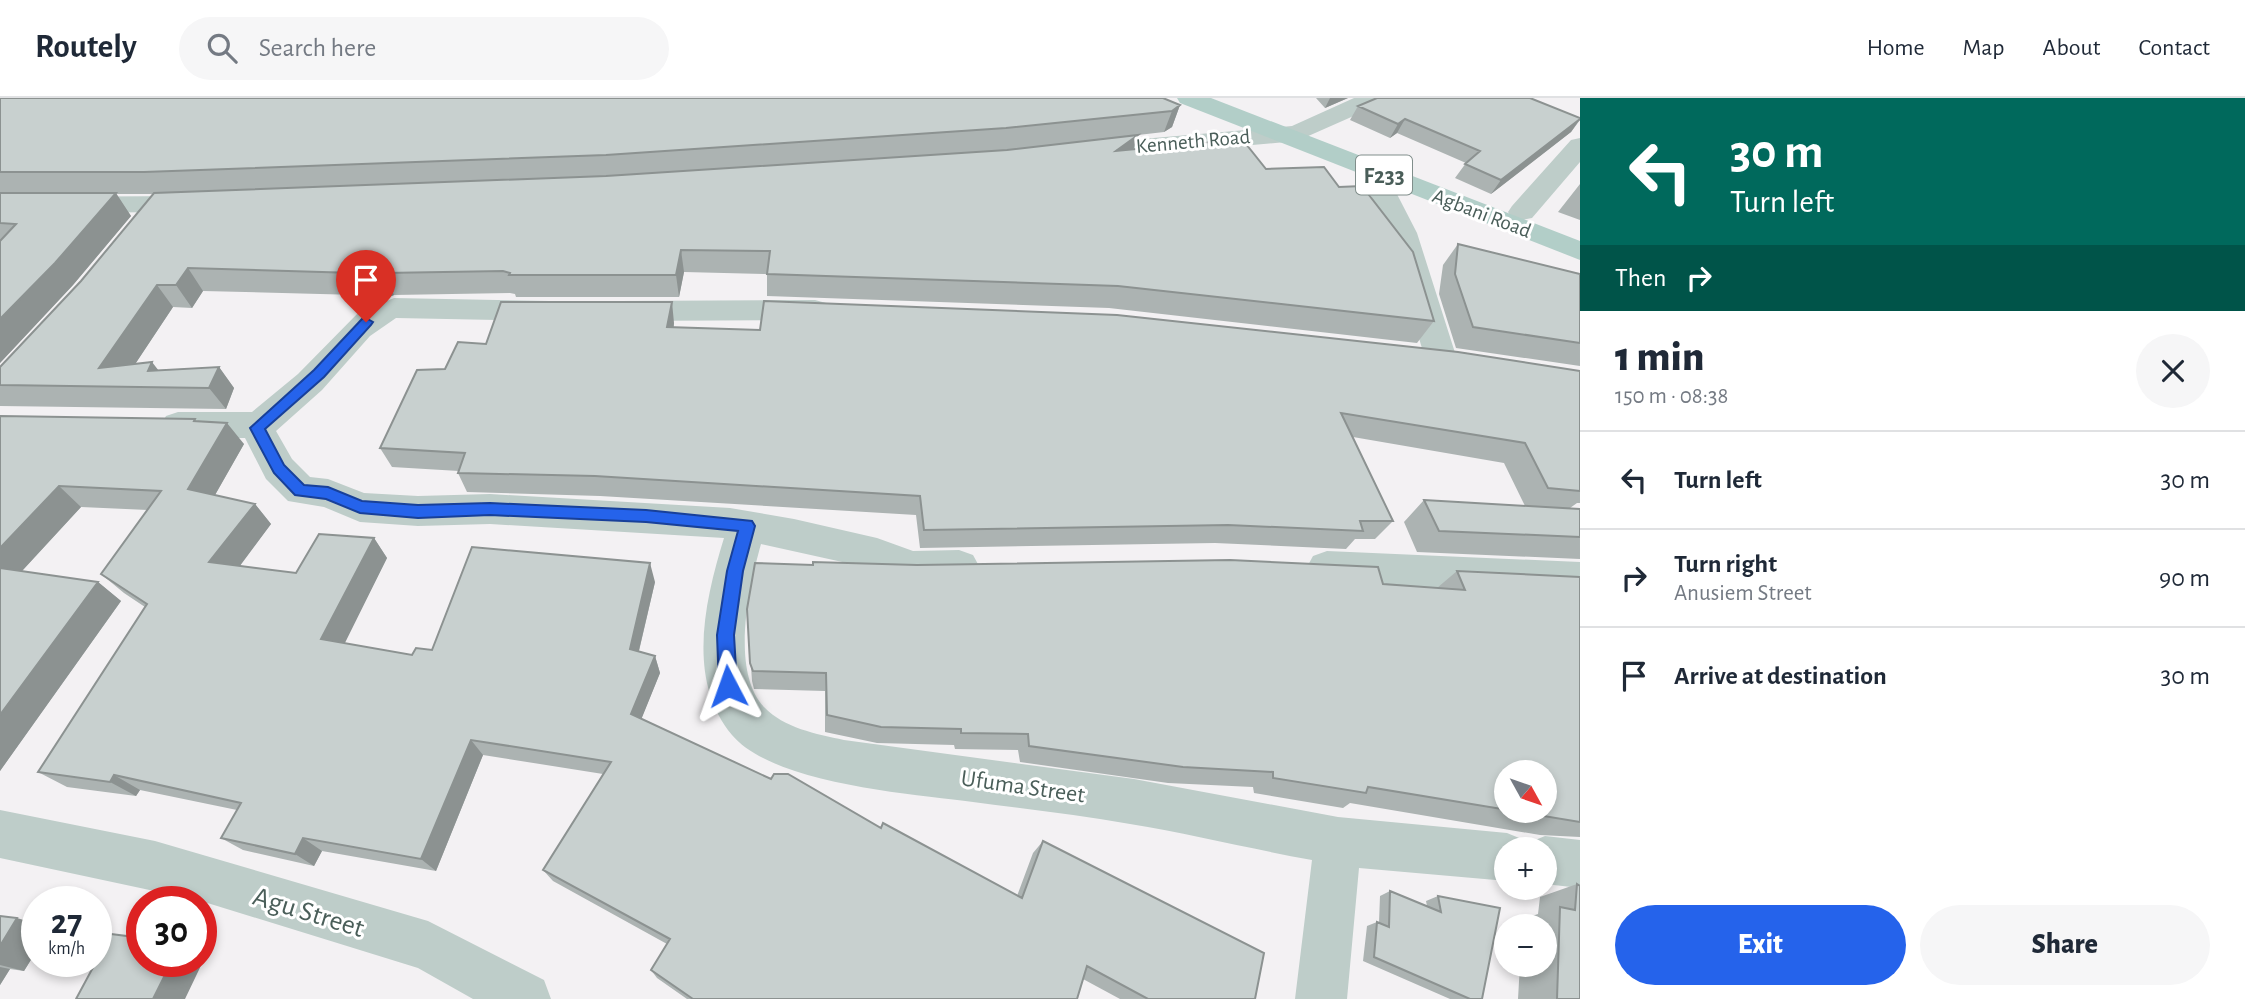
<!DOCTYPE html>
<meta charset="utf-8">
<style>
:root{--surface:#fff;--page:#f6f6f7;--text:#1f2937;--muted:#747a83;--line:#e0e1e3;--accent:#2563eb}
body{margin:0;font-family:"Alegreya Sans",sans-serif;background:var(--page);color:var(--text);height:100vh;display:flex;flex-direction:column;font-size:26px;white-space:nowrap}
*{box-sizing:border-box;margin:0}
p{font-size:23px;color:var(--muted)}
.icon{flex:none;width:38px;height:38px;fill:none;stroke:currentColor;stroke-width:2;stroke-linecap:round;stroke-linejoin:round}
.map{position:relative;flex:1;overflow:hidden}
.sheet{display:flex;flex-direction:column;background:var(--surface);width:665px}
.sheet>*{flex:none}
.hud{background:#00695c;color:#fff;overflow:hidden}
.needle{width:46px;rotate:130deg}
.controls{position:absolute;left:1494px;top:662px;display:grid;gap:14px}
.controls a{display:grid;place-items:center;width:63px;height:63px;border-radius:50%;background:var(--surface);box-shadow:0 4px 10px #0003;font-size:35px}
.speed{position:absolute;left:21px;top:788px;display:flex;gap:14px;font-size:35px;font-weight:700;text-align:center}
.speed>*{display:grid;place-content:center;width:91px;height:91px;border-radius:50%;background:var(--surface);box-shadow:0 4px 10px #0003;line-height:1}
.speed small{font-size:18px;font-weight:400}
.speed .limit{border:10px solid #d22;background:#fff;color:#111}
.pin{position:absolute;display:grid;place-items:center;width:60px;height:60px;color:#fff;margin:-72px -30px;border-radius:50% 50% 50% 0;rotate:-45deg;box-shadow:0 0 7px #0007}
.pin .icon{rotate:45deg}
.me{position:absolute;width:77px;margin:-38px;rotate:356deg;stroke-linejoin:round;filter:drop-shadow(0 0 5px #0008)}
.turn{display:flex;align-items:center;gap:24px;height:147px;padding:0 35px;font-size:32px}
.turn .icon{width:91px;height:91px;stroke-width:2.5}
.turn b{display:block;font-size:49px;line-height:60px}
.then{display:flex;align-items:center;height:66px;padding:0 35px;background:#0003;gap:14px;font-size:26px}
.round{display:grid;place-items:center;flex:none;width:74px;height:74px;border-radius:37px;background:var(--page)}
.headline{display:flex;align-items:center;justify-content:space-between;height:119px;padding:0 35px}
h1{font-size:42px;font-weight:800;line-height:52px}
.primary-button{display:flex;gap:14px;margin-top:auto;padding:14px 35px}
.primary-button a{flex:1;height:80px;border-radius:42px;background:var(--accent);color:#fff;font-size:28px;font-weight:800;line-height:80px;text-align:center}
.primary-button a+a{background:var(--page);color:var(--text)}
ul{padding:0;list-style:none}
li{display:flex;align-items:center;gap:21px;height:98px;padding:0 35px;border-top:2px solid var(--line)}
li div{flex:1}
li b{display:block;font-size:26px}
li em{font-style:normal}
header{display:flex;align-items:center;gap:42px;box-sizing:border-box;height:98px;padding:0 35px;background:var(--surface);border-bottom:2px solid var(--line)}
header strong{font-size:33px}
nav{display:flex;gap:38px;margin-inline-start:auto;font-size:24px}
.search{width:490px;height:63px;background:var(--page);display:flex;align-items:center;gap:18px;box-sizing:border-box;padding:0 24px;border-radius:38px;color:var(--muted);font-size:26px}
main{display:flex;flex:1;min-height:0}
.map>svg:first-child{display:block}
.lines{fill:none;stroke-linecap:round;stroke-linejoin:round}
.street{fill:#becdc9;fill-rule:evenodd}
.primary{fill:#b2cec8;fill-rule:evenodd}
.wall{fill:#acb3b2}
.shaded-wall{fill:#8c9291}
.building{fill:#c8d0cf;stroke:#8c9291;stroke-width:2;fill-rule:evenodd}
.route{fill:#2563eb;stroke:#184099;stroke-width:2}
.labels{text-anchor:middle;stroke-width:6;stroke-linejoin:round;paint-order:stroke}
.far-street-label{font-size:21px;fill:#4a5e59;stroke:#fff}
.shield{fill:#fff;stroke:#808e8b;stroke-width:2}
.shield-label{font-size:23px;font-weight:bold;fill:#4a5e59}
.street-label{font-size:24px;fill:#4a5e59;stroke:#fff}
.near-street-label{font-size:28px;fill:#4a5e59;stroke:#fff}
</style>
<header>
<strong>Routely</strong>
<div class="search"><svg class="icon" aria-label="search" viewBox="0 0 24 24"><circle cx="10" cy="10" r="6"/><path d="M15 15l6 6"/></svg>Search here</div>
<nav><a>Home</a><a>Map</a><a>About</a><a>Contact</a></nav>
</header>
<main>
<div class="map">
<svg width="1580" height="901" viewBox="0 0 1580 901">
<rect width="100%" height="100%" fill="#f3f1f3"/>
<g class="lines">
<path class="street" d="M1354,0H1386L1383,5L1297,43L1084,62L1075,60L1071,54L1075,48L1084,46L1292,28Z
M1580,40V64L1532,120L1522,122L1512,120L1508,114L1512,108L1571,42Z
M1371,63L1380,65L1384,71L1417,135L1457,261L1453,269L1441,272L1429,269L1425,261L1389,135L1358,71L1362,65Z
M196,98L206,100L210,106L206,112L196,114L0,115V99Z
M394,200L549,203L560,206L565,213L560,220L549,223L396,220L370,238L322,292L276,333L292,361L310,379L328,381L364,395L418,398L490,396L730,410L794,421L877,440L913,453L959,452L973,457L979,468L973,479L959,484L913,485L874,471L761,446C749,489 730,572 764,609C784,630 816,636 844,642L1134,681L1338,719L1507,735L1524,742L1527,748L1528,745L1545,738L1580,742V790L1545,786V751H1507V783L1359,770L1347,901H1295L1312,762C1251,751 1191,736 1130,726C1078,717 1026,711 973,704C912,696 773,686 732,637C686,582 705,502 724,440L490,426L418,428L360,424L324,409L288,403L266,381L245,340H178L166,336L161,327L166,318L178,314H252L298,276L359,214Z
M815,202L826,205L831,212L826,219L815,222L620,223L609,220L604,213L609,206L620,203Z
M1327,453L1580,464V498L1327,485L1313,480L1307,469L1313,458Z
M0,712L155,743L428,823L544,882L551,901H473L418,870L201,803L0,760Z"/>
<path class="primary" d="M1177,0H1211L1580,143V162L1180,5Z"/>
</g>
<path class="wall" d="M0,0L1180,7L1172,29L1164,34L1138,37L1133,51L1266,71L1434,223L1417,245L1109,210L767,198V176L684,174L679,199H516L515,196L510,195L394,197L372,206H363L358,197L203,193L192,210L173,209L135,266L158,272L219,269L234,290L226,311L0,308V269L81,183L153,96H116L131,118L73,187L0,265Z
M1316,0H1348L1325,10Z
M1358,8L1580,20V22L1571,34L1491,96L1455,80L1466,65L1397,35L1390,40L1350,22Z
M1580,86V122L1558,114Z
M1458,146L1580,176V268L1456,250L1439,196L1443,167Z
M674,225V229L1580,273V405H1577L1570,410L1580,411V461L1417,454L1404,424L1424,402L1525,408L1504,365L1353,339L1393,423L1375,441H1355L1346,451L1215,445L920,450L916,417L600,398L467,394L458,375L459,373L392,369L380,350L445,271L486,246Z
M0,318L195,321L197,324L244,346L215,397L255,406L271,426L239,468L296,475L374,440L387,460L344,545L412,557L655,484L639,553L655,558L660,575L641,621L771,681L881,730L1017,798L1033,755L1043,743L1255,901H1120L1083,881L1077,901H687L657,880L651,872L667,846L553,783L543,772L603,676L483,657L436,773L322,753L314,768L243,752L221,740L237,712L140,692L136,698L67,689L38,674L145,509L124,495L101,476L148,412L81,409L22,473L98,484L121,503L0,673Z
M1457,473L1580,479V739L1540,737L1350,705L1343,710L1254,695L1253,689L1168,685L1020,664L1018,652L955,651L954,647L877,645L825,634V593L754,591L752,583L747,511L1383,486L1437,490Z
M1577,786L1580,901H1518L1520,866H1545V828H1522L1523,821L1538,816L1540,799Z
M1390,793L1427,808L1426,803L1438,798L1482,901H1450L1363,863L1367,828L1377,824L1379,825L1380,798Z
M0,818L37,826V852L24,873L10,871L0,887Z"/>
<path class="shaded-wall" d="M1330,0H1348L1325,10Z
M1180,7L1172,29L1164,34L1172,13Z
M1405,21L1397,35L1390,40L1398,26Z
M1580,21L1571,34L1491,96L1501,82Z
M1138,37L1131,59L1116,53Z
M116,95L131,118L73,187L0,265V221Z
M681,152L684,174L679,199L676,177Z
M188,170L203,193L192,210L176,187Z
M384,175L394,197L372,206L361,184Z
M157,187L173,209L120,289L99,270Z
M672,204L674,225L670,250L667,229Z
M152,264L169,286L148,273Z
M219,269L234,290L226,311L209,290Z
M227,325L244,346L207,411L188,391Z
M59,388L81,409L9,487L0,481V450Z
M255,406L271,426L228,484L209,464Z
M374,440L387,460L338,559L321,541Z
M650,465L655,484L635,569L630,551Z
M98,484L121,503L0,673V617Z
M655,558L660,575L637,632L631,616Z
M471,642L483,657L436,773L421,761Z
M114,677L140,692L136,698L110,684Z
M303,740L322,753L314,768L295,756Z
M17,820L37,826V852L24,873L0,867V848Z
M201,853L207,855L185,901H153L172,863H201Z
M0,869L10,871L0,887Z"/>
<path class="building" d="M0,0H1163L1180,7L1172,13L1006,30L606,57L144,74H0Z
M1377,0H1530L1580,20V21L1501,82L1465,66L1480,53L1405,21L1398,26L1358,8Z
M1138,37L1116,53L1242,41L1266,71L1324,69L1339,89L1362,88L1413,154L1434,223L1118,188L767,176L770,153L681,152L676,177H509L510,175L503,173L384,175L361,184H352L355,175L188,170L176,187H157L99,270L152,264L148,273L219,269L209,290L0,287V269L81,183L154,95L606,78L1007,52Z
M0,95H116L55,165L0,221V143L16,126L0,125Z
M1458,146L1580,176V245L1473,229L1455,176Z
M764,203L1117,217L1458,254L1580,273V393L1548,390L1525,345L1341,315L1393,423H1360L1363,433L1228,427L924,432L920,398L595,378L458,375L465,355L380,350L417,272L445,271L458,244L486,246L501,204H672L667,229L760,232Z
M0,318L195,321L194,323L227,325L188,391L255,406L209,464L296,475L319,436L374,440L321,541L412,557L416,550L432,552L472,449L650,465L630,551L655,558L631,616L771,681L774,676H788L881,730L883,725L1022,800L1043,743L1264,855L1255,901H1148L1087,868L1077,901H693L651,872L670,841L543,772L611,664L471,642L421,761L303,740L295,756L221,740L241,705L114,677L110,684L38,674L147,506L101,476L161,393L59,388L0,450Z
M1424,402L1580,411V439L1439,433Z
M1230,462L1378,469L1383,486L1465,492L1457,473L1580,479V724L1368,689L1366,695L1273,680V674L1183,669L1029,648L1028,636L961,635V631L881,629L827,617L826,575L753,573L750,565L747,511L755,465L813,467V464L917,467ZM1507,674H1545V712H1507Z
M0,470L98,484L0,617Z
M1577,786L1580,788V901H1557L1560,809L1575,812Z
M1390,793L1441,814L1438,798L1500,810L1482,901H1470L1374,859L1377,824L1389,829Z
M0,818L17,820L0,848Z
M111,836L142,840V863H172L153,901H76Z"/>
<path class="route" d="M366,220L373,224L371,227L324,279L265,331L284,367L304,387L328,389L362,403L418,407L490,405L646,412L752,423L755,428L743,473L734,537L737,588L734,594L728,596L721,594L719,588L717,537L727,473L738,433L646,424L490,417L418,420L360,415L326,401L295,397L274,375L250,330L314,272L362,221Z"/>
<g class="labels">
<g class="far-street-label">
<text transform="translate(1193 43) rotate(-5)" y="7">Kenneth Road</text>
<text transform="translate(1482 115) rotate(21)" y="7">Agbani Road</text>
</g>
<rect class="shield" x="1356" y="57.5" width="56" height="39" rx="5"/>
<g class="shield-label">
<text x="1384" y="85">F233</text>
</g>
<g class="street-label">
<text transform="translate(1023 688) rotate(8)" y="8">Ufuma Street</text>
</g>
<g class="near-street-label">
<text transform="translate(309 813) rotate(17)" y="10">Agu Street</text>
</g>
</g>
</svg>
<div class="controls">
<a><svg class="needle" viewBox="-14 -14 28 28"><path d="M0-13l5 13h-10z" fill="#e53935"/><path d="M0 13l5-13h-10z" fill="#747a83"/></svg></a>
<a>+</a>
<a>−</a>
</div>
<div class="speed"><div>27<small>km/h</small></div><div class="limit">30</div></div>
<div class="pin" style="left:366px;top:224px;background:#d93025"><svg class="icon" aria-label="arrive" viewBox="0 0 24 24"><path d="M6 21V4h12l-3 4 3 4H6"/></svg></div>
<svg class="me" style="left:728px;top:588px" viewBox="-20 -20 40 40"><path d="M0-17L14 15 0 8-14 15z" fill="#2563eb" stroke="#fff" stroke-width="4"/></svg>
</div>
<section class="sheet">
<div class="hud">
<div class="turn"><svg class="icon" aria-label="left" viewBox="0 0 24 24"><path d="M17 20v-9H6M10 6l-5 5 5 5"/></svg><div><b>30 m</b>Turn left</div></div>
<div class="then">Then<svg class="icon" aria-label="right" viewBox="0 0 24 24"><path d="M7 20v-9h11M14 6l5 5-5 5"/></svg></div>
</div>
<div class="headline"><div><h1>1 min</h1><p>150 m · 08:38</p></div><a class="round"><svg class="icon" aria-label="close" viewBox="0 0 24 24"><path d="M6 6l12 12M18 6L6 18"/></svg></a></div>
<ul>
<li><svg class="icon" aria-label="left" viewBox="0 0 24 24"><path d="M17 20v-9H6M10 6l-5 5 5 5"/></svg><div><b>Turn left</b></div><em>30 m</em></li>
<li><svg class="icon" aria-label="right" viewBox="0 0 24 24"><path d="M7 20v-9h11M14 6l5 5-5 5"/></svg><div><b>Turn right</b><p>Anusiem Street</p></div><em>90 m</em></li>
<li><svg class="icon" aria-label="arrive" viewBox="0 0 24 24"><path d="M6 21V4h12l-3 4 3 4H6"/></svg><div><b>Arrive at destination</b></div><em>30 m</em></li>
</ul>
<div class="primary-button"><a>Exit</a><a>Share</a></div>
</section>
</main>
